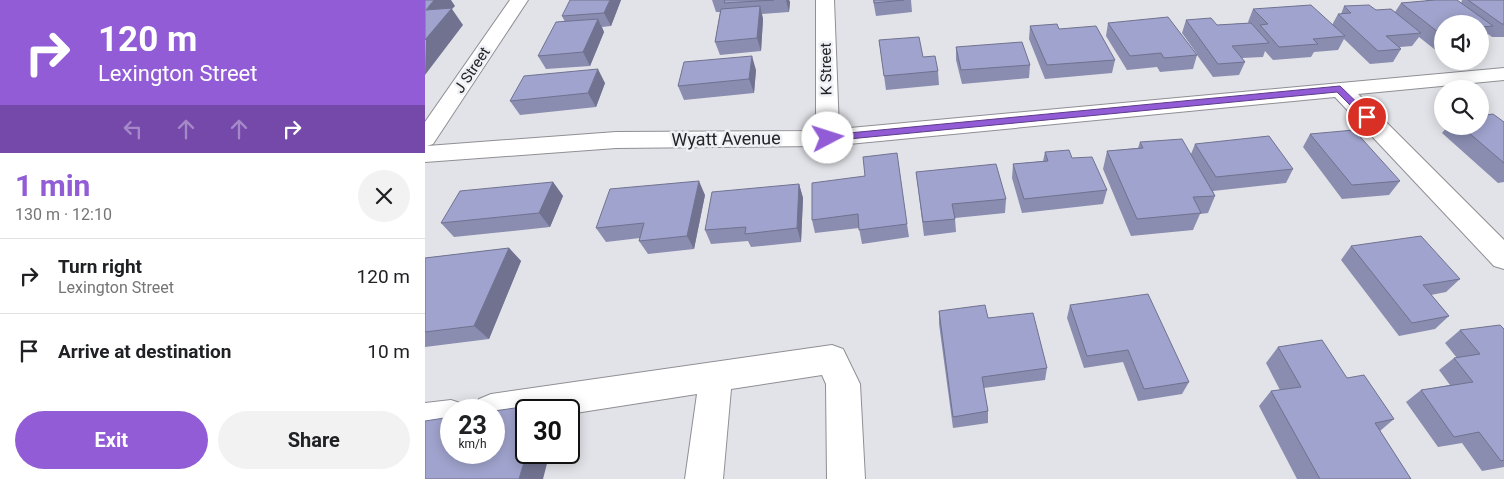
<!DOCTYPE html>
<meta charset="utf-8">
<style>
:root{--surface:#fff;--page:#f2f2f2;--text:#202124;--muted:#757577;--line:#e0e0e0;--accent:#915cd5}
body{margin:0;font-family:Roboto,sans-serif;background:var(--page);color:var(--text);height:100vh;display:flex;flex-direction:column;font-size:19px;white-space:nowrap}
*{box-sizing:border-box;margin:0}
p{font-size:16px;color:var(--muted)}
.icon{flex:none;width:28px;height:28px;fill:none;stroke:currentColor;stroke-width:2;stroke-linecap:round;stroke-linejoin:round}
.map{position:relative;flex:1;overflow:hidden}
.side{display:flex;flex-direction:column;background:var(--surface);width:425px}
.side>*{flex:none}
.guide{background:#915cd5;color:#fff;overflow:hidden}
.tools{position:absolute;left:1009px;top:15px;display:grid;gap:10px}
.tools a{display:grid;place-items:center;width:55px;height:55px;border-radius:50%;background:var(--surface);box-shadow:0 2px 12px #0003;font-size:25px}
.speed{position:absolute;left:15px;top:399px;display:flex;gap:10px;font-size:25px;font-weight:700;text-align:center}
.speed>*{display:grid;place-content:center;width:65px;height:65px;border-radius:50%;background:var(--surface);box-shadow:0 2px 12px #0003;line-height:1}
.speed small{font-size:12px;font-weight:400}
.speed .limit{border:2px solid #111;border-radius:8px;background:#fff;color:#111}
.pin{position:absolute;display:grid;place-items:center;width:42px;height:42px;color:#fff;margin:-21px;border:2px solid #fff;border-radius:50%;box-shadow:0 1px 5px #0007}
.me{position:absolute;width:55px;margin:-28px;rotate:85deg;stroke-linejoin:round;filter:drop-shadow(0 0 4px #0008)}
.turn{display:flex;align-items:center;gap:18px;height:105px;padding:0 15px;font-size:22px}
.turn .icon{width:65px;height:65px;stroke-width:2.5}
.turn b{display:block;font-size:35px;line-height:42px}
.lanes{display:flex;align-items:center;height:48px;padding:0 15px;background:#0003;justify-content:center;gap:25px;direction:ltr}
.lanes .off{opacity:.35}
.round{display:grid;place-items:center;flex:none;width:52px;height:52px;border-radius:26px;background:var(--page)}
.head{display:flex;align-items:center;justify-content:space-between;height:85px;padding:0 15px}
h1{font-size:30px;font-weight:700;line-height:38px;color:var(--accent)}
.action{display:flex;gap:10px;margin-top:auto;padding:10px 15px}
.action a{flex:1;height:58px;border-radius:30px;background:var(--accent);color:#fff;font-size:20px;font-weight:700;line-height:58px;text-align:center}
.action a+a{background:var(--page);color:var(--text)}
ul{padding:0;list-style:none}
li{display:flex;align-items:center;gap:15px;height:75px;padding:0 15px;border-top:1px solid var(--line)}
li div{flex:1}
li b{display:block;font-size:19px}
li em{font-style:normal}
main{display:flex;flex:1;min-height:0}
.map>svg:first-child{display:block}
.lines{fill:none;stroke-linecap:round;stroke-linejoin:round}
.minor-casing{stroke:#8f8f94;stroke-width:2}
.minor{fill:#fff;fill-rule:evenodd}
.wall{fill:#8a8cb0}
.shaded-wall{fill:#707290}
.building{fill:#a0a3cd;stroke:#707290}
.route{fill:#915cd5;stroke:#5e3c8a}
.labels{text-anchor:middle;stroke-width:5;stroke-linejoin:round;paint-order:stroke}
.far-street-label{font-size:15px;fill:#232425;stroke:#eff0f5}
.street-label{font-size:18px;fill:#232425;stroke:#eff0f5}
</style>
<main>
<section class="side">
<div class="guide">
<div class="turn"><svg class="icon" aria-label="right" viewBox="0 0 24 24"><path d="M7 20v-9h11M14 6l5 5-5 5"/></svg><div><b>120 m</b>Lexington Street</div></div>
<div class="lanes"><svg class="icon off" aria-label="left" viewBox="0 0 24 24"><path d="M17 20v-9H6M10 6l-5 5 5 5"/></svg><svg class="icon off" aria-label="ahead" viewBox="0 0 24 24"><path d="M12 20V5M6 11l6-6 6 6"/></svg><svg class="icon off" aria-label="ahead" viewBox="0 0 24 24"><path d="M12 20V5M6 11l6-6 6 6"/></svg><svg class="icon" aria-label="right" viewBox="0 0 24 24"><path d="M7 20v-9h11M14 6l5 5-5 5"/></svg></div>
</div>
<div class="head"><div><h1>1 min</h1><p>130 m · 12:10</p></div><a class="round"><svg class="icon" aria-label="close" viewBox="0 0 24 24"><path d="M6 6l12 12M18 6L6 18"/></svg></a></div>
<ul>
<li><svg class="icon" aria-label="right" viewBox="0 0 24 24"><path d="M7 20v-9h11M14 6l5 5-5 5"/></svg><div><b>Turn right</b><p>Lexington Street</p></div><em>120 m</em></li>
<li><svg class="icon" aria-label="arrive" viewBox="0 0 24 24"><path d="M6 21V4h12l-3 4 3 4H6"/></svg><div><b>Arrive at destination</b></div><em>10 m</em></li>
</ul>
<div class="action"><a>Exit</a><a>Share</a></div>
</section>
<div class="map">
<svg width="1079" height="479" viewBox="0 0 1079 479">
<rect width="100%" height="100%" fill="#e2e3e8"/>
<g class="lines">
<defs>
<path id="minor" d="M85,0H103L8,144L2,146L191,132L391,131V0H409L414,129L1079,68V80L933,94L1079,240V269L1069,266L910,97L403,146L191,148L0,162V122Z
M407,345L418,349L435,384L440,479H402L401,384L397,375L306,389L298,479H260L272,394L144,414V410H101V421L69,426V410H49L54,399L66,394Z
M26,400L38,404L41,410H26V432L0,437V403Z"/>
</defs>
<use href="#minor" class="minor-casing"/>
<use href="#minor" class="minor"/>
</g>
<path class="wall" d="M196,0L186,26L177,27L179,32L165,66L121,69L113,56L140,22L137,16Z
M287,0H364L365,2L364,12L337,14L338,19L336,51L295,55L290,42L295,12H291Z
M448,0H486L487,12L451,16Z
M1001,0H1032L1036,3L1037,0H1079V37H1067L1063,34L1059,39L1055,40V24H1018V56L994,37L987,46L975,47L976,49L968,62L945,64L919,39L913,50L889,52L886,57L848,60L840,51L838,57L817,58L820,62L814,75L788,77L772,55L768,69L735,72L732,67L702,70L681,36L683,23L772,54L757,33L761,20L792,25L824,23L823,22L828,9L907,25L913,14H916L919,6L970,12L976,3L1001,1Z
M605,26L634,29L690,60L687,73L620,79L604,39Z
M454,40L498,57L513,71L514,85L461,90Z
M531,47L605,65L604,78L537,84L531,60Z
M331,70L329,93L259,100L253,86Z
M180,83L171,107L95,115L85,101Z
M1079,122V182L1073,183L1017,133L1023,126H1055Z
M885,134L975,181L964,195L917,199L878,147Z
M715,142L766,154L770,144L868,169L861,183L788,191L790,196L783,213L775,214L768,230L706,236L678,169L682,151L713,148Z
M620,152L647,158L682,190L678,204L597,213L587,178L588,164L618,161Z
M491,172L581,199L580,213L530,218L531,232L499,236Z
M440,176L482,224L484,237L437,244L434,228L390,233L387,220Z
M128,182L138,196L125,227L29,237L16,223Z
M374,184L378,198L376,242L326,247L323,241L286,244L280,230Z
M280,195L269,249L223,254L214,241L215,238L181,242L171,228Z
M926,246L1035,279L1021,292L1006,295L1024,316L1010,329L974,336L916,260Z
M84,248L96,261L64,339L0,347V258Z
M645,305L764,382L757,394L713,401L698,362L659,368L642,318Z
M514,311L563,318L622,368L620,380L559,388L563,411V423L528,428L514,324Z
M1079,329V467L1057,471L1037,443L1013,447L981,402L996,390L1025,385L1014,370L1029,358H1032L1020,343L1035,330Z
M853,347L922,378L969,419L955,431L986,479H872L834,406L846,391L855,390L841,363Z"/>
<path class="shaded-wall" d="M9,0H26L30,6L27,9L38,25L0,75L1,10Z
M185,0H196L186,26L179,13Z
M361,0H364L365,2L364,12Z
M335,6L338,19L336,51L332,38Z
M173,19L179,32L165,66L158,52Z
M327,56L331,70L329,93L324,79Z
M173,69L180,83L171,107L163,93Z
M274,181L280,195L269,249L262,236Z
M128,182L138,196L125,227L114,213Z
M374,184L378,198L376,242L372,228Z
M84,248L96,261L64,339L49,326Z
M118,404L125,410H116Z
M102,452H125L118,479H94Z"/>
<path class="building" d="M0,0H9L1,10L27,8L0,40Z
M145,0H185L179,13L137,16Z
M300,0H349L299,3Z
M449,0H479L449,3Z
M1010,0H1032L1068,26L1055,27V24H1018V36L976,3Z
M1043,0H1079V24H1077Z
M886,5L920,36L888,39L893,44L854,47L835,25L843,24L828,9Z
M944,5L951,10L966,9L996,33L961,36L976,49L953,51L913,14L926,13L919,6Z
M335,6L332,38L290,42L296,9Z
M743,17L772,55L739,58L736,53L705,56L683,23Z
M786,18L792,25L826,23L844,43L807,46L820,62L793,64L761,20Z
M173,19L158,52L113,56L131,22Z
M632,24L634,29L671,26L690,60L622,65L605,26Z
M494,37L498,57L510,56L513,71L459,76L454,40Z
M597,42L605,65L536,70L531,47Z
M327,56L324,79L253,86L259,62Z
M173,69L163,93L85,101L99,76Z
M1068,114L1079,122V163L1036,126H1055V116Z
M929,130L975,181L927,185L885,134Z
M844,136L868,169L791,177L770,144Z
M757,139L790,196L768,197L776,213L712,219L682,151L718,148L715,142Z
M644,150L647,158L667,157L682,190L599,199L588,164L623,161L620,152Z
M472,153L482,224L434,230L433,214L387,220V183L440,176L438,157Z
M571,164L581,199L527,204L530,219L498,222L491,172Z
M274,181L262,236L214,241L219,223L171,228L185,189Z
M128,182L114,213L16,223L35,191Z
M374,184L372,228L320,234L321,227L280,230L287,192Z
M996,236L1035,279L998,285L1024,316L987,323L926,246Z
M84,248L49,326L0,332V258Z
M723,294L764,382L719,389L703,350L662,356L645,305Z
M560,305L563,318L608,313L622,368L557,377L563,411L528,417L514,311Z
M1075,325L1079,329V460L1076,461L1054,432L1029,437L996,390L1048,382L1029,358L1055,354L1035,330Z
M897,340L922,378L939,375L969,419L950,423L986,479H895L846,391L876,387L853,347Z
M118,404L116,410H101V452H102L94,479H0V421L26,417V452H69V411Z"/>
<path class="route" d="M915,86L945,115V119H939L912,92L403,141L398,138L403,135Z"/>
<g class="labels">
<g class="far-street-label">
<text transform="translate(401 69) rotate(-91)" y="5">K Street</text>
<text transform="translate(47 70) rotate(-56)" y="5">J Street</text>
</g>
<g class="street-label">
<text transform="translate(301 139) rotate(-1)" y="6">Wyatt Avenue</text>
</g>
</g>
</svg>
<div class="tools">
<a><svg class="icon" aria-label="sound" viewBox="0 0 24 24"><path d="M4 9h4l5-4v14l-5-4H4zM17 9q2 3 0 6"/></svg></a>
<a><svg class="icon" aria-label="search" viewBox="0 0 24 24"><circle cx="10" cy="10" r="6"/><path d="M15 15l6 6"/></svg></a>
</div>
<div class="speed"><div>23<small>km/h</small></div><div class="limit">30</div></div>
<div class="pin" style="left:942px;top:117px;background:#d93025"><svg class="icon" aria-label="arrive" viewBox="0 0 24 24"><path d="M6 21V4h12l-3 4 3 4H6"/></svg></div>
<svg class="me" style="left:403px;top:138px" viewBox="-20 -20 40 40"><circle r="19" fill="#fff"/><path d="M0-13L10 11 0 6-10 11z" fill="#915cd5"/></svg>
</div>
</main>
